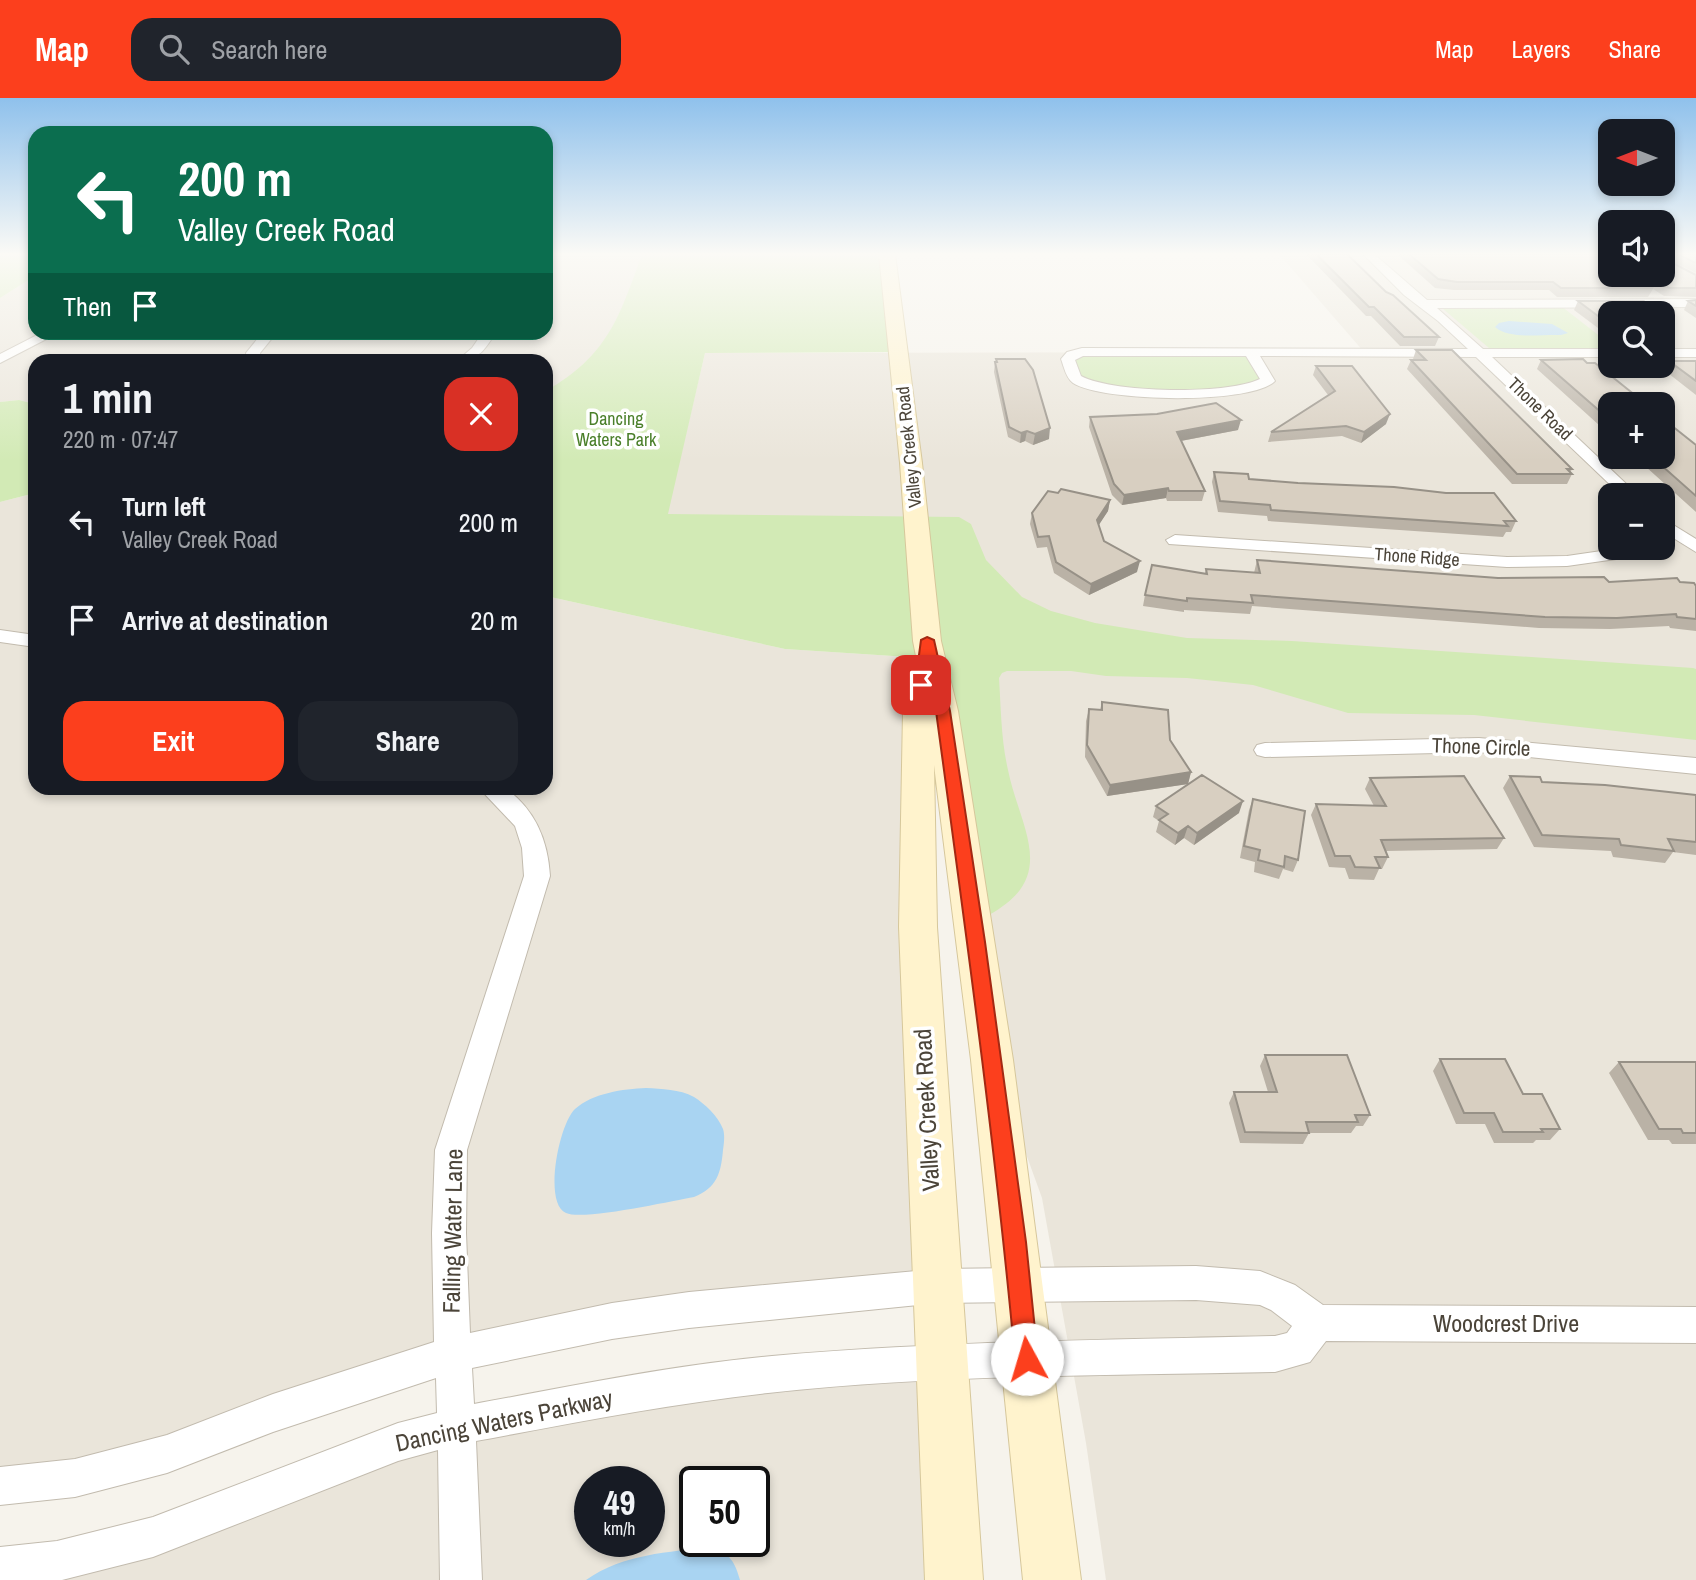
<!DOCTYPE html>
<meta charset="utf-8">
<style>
:root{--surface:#171b24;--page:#20242c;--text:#f1f3f6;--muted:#9ea1a6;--accent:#fc3f1d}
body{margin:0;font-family:"Archivo Narrow",sans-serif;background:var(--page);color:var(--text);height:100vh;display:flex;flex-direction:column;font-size:26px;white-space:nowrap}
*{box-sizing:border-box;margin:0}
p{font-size:23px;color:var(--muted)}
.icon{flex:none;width:38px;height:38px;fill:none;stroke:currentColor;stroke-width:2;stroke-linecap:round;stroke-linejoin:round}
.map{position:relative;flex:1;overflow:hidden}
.sheet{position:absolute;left:28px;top:256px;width:525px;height:441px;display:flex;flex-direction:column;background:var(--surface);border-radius:21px;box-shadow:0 4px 10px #0003}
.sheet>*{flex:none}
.hud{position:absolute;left:28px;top:28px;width:525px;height:214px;border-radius:21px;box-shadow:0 4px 10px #0003;background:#0b6e4f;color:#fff;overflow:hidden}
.needle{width:46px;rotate:270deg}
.controls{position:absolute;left:1598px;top:21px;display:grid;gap:14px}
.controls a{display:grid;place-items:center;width:77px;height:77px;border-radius:14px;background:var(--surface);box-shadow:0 4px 10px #0003;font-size:35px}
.speed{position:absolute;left:574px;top:1368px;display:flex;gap:14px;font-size:35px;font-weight:700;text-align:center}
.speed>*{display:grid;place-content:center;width:91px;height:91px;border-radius:50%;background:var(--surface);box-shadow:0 4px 10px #0003;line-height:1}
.speed small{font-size:18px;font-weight:400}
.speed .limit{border:4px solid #111;border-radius:10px;background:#fff;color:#111}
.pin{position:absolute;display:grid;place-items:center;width:60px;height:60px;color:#fff;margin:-30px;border-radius:14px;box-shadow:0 4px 10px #0006}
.me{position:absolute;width:77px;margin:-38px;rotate:354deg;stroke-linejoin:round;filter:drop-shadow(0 0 5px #0008)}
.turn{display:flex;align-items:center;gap:24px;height:147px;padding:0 35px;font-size:32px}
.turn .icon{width:91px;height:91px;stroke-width:2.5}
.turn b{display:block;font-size:49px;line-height:60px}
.then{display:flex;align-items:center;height:66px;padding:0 35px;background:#0003;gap:14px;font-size:26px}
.round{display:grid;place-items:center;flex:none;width:74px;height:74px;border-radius:21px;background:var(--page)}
.headline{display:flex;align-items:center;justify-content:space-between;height:119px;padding:0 35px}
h1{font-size:42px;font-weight:700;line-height:52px}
.button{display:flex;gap:14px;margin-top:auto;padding:14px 35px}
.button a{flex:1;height:80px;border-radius:21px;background:var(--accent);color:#fff;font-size:28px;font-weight:700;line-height:80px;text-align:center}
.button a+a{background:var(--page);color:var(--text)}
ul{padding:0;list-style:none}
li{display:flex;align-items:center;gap:21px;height:98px;padding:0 35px}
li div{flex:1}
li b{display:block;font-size:26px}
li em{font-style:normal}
header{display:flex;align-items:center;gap:42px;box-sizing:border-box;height:98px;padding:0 35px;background:var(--accent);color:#fff}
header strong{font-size:33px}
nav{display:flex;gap:38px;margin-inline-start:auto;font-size:24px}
.search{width:490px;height:63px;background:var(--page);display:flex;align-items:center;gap:18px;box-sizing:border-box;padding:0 24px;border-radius:21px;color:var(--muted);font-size:26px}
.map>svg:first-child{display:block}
.residential{fill:#eae5da;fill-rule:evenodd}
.green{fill:#d2eab5}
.water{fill:#a9d4f2}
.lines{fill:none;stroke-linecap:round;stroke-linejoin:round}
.street-casing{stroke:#c2bbae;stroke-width:2}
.secondary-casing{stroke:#d6c79b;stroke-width:2}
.street{fill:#fff;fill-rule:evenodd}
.secondary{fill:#fff3cd;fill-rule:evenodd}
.wall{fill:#bab2a6}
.shaded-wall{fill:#979187}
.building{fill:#d8cfc1;stroke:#979187;stroke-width:2}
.route{fill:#fc3f1d;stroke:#a42913;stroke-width:2}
.labels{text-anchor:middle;stroke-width:7;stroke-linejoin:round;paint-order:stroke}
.far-street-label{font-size:18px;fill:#4b4439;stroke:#fff}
.far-park-label{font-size:18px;fill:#4a7f2a;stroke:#fff}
.street-label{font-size:21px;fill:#4b4439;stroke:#fff}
.near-street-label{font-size:24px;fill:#4b4439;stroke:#fff}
</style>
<header>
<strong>Map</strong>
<div class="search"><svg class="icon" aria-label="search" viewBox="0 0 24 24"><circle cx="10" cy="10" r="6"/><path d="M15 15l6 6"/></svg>Search here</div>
<nav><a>Map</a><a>Layers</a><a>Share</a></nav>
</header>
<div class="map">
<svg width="1696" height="1482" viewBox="0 0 1696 1482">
<rect width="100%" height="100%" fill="#f6f3ec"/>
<path class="residential" d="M546,156H642L626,202L604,246L570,279L546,293V262H35V306L19,302L0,304V200L35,178V234H546Z
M1279,156H1610V177H1662L1663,156H1696V1482H1106L1086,1345L1042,1100L992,962L927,543L667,416L705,255L1364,254ZM1610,215H1662V268H1610ZM1610,306H1662V359H1610ZM1610,397H1662V450H1610Z
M35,395V690H546V498L785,551L924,560L938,1188L689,1212L0,1388V404Z
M942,1264L954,1482H0L398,1344ZM590,1384H649V1444H590ZM695,1384H754V1444H695Z"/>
<path class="green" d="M0,156H35V178L0,200Z
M642,156H887L899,254L705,255L668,416L959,419L971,426L986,462L1022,499L1051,513L1095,525L1187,540L1292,543L1693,570L1696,571V642L1474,617L1348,615L1253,587L1187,580L1106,578L1071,573H1007L1002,575L999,580C1001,611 1001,641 1008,672C1020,731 1060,778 989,817L924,560L785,551L546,498V293C608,257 619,220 642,156Z
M1561,208L1606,243L1610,251L1489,250L1442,210Z
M1251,255L1267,279L1260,289L1141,294L1085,285L1069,258Z
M19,302L35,306V395L0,404V304Z"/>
<path class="water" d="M1509,223L1552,226L1568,235L1561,237C1542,236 1510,242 1495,229L1499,225Z
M646,990C662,991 679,991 694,999C705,1006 718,1018 723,1031C725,1037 724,1045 723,1052C721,1075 717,1090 694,1099C671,1103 583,1123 566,1115C543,1105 559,1026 575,1011C593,995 623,991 646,990Z
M713,1449C730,1456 735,1464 740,1482H586C623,1456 668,1454 713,1449Z"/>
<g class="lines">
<defs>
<path id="street" d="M1363,156H1374L1427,202L1696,201V209L1437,210L1483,251H1610V259H1492L1638,397H1621L1476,259L1260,258L1275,283C1252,307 1102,304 1073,285C1066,280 1064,269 1061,261L1067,254L1082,250L1468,251L1438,223L1404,197ZM1083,258H1246L1260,281C1228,297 1112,295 1081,278L1075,262Z
M43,234H60L0,265V256Z
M263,234H277L260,255L261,262H247L246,255Z
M483,234H496C485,251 480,262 458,262L472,250Z
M1662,251H1696V259H1662Z
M1662,420L1696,441V454L1662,433Z
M1175,437L1507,459L1567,458L1622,450H1662V446L1667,450L1658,455L1567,468L1507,469L1169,446L1166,442Z
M0,532L35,537V549L0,544Z
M1479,640L1696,660V676L1479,654L1265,659L1257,657L1254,652L1257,647L1265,645Z
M479,690H505C535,711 548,742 550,778L467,1052L466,1135L470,1235L612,1205L689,1194L938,1171L1196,1168L1260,1173L1295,1187L1323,1207L1696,1209V1245L1326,1243L1310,1264L1275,1274C1106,1278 936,1276 768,1295C669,1306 573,1325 476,1343L482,1482H440L438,1352L398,1363L153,1459L62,1482H0V1449L57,1443L153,1419L398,1325L437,1315L436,1280L273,1334L167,1375L75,1399L0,1407V1369L75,1361L167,1337L273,1296L434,1244L432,1135L435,1052L524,778L522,750L515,728ZM1196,1202L1260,1207L1271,1212L1292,1228L1287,1235L1275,1238C1107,1242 939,1243 772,1258C671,1267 573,1288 474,1306L472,1270L612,1241L689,1230L938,1205Z"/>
<path id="secondary" d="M879,156H895L922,365L941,543L958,613L1013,962L1081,1482H1023L971,962L934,667L937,829L983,1482H925L899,829L903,614L908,570L917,563L913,543L900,365Z"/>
</defs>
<use href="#street" class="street-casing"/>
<use href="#secondary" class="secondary-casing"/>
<use href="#street" class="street"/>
<use href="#secondary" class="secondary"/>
</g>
<path class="wall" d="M1306,156H1347L1386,194L1439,239L1435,248H1400L1371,218H1366Z
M1397,156H1696V175L1665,160V161L1696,177V199L1664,198L1653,191L1648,199H1557L1549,192H1454L1435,190Z
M1696,202V220L1684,212L1688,203Z
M1578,203L1639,212L1610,215V230H1598L1574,212Z
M1416,252L1572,371L1570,375L1572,376L1567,386H1512L1407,271L1411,262L1413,261Z
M996,261L1049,341L1033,347L1025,343L1020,345L1008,339L994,274L995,264H996Z
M1541,262L1610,306V337L1537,271Z
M1669,263H1696V297L1664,272Z
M1316,268L1386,326L1361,345L1342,338L1268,344L1271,334L1328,297L1313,277Z
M1090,319L1238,332L1181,343L1205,393L1202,403H1167L1166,400L1122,407L1112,397L1089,329Z
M1696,347V414L1635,359H1662Z
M1214,374L1249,381L1516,423L1511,434H1506L1503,439L1268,423L1267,418L1218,414L1212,384Z
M1058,395L1110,402L1108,413L1098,427L1104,443L1137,474L1089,497L1054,475L1047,449L1037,450L1030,426L1032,415Z
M1257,462L1498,480L1609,484H1680L1696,488V533L1670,530L1669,528L1610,531L1539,530L1252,508L1250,516L1184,512V514L1143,508L1145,497L1205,476L1206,471L1254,475Z
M1102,604L1170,642L1191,674L1188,686L1107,698L1085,659L1086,623L1089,611L1100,612Z
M1510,678L1542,684L1696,697V757L1673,754L1665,765L1613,759L1611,753L1534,749L1503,690Z
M1370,680L1504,740L1497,751L1386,753L1388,759L1382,771H1379L1374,782L1349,781L1345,770L1329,769L1311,717L1316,706L1374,708L1365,691Z
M1253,701L1298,762L1293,774L1283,771L1279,781L1254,774L1255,764L1240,760L1249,712Z
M1156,708L1239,715L1194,747L1184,740L1175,747L1156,734L1159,723L1153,719Z
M1265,957L1370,1017L1363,1028H1356L1351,1035H1309L1303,1046L1240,1045L1229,1005L1234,994H1268L1260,968Z
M1440,961L1523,996L1560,1031L1550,1042H1536L1533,1045H1494L1485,1026H1456L1433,973Z
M1619,964H1696V1046H1672L1669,1042H1648L1609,975Z"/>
<path class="shaded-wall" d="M1390,316L1386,326L1361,345L1364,334Z
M1241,322L1238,332L1175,344L1177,334Z
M1050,330L1049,341L1033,347L1035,336Z
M1027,333L1025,343L1020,345L1021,335Z
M1168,390L1166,400L1122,407L1124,397Z
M1110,402L1108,413L1095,433L1097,422Z
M1140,463L1137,474L1089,497L1091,486Z
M1191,674L1188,686L1107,698L1110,687Z
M1243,703L1239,715L1194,747L1197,735Z
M1188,728L1184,740L1175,747L1178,735Z"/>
<path class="building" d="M1316,156H1347L1386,194L1393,197L1439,239H1404L1374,209H1369Z
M1409,156H1610V177H1662V156H1664L1665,161L1696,177V190H1669L1657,182L1652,190H1561L1553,184H1457L1438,181Z
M1678,156H1696V165Z
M1696,202V208L1688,203Z
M1578,203H1643L1634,215H1610V221H1602Z
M1416,252H1452L1572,371H1567L1572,376H1517L1411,262H1426Z
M996,261H1025L1033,272L1050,330L1035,336L1027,333L1021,335L1009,329L995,264H997Z
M1583,261L1587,265H1595L1646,306H1610V322L1541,262Z
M1669,263H1696V283Z
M1316,268H1352L1390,316L1364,334L1346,328L1271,334L1335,293Z
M1216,305L1241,322L1177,334L1205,393H1169L1168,390L1124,397L1114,386L1090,319L1157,316Z
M1662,320L1696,347V398L1652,359H1662Z
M1214,374L1248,376L1249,381L1298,385L1394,389L1446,395H1494L1516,423H1504L1508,428L1271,412L1270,407L1220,403Z
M1061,391L1110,402L1097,422L1104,443L1140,463L1091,486L1056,464L1049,438L1038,439L1032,415L1048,393L1058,395Z
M1257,462L1498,480L1604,479L1609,484L1677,480L1680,484L1694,485L1696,488V521L1677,519L1676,516L1617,520L1545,519L1251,497L1253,505L1187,500V503L1145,497L1152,467L1207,476L1206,471L1260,475Z
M1102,604L1168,612L1170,642L1191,674L1110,687L1087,647L1089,611L1102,612Z
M1202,677L1243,703L1197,735L1188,728L1178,735L1159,722L1168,716L1156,708Z
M1464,678L1504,740L1381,742L1388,759H1375L1380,770L1355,769L1350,758H1335L1316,706L1386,708L1370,680Z
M1510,678L1540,679L1542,684L1605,687L1696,697V744L1668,741L1674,753L1621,747L1619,741L1542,737Z
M1253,701L1305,713L1298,762L1285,758L1284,769L1258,762L1260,752L1244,748Z
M1265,957H1347L1370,1017H1355L1358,1024H1306L1309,1035L1245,1034L1234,994H1277Z
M1440,961H1505L1523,996H1542L1560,1031H1541L1543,1034H1503L1494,1015H1464Z
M1619,964H1696V1035H1683L1681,1031H1659Z"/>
<linearGradient id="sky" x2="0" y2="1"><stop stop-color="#8fc1ec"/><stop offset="0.43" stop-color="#fbfaf6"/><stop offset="1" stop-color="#fbfaf6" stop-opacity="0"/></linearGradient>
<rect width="1696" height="363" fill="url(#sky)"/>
<path class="route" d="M927,539L934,542L950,613L985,844L1026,1144L1038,1261L1035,1269L1027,1273L1018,1269L1015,1261C995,1044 965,828 936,613L929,581L926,590H917L915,587L921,542Z"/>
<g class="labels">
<g class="far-street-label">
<text transform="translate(1540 311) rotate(44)" y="6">Thone Road</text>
<text transform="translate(909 349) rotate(-96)" y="6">Valley Creek Road</text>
<text transform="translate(1417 459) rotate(4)" y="6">Thone Ridge</text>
</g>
<g class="far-park-label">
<text x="616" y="327">Dancing<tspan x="616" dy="21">Waters Park</tspan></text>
</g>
<g class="street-label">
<text transform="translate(1481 649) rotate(2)" y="7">Thone Circle</text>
</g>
<g class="near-street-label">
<text transform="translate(927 1012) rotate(-93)" y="8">Valley Creek Road</text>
<text transform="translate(453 1133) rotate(-89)" y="8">Falling Water Lane</text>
<text x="1506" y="1234">Woodcrest Drive</text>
<text transform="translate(504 1323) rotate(-12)" y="8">Dancing Waters Parkway</text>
</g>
</g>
</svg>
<div class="controls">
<a><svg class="needle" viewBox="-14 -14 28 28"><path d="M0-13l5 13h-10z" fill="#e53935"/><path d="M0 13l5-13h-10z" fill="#9ea1a6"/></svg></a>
<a><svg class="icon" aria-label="sound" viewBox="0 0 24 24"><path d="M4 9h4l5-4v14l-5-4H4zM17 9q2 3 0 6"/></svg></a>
<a><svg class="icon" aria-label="search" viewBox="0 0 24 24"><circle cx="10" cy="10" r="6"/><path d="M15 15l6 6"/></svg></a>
<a>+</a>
<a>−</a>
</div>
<div class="speed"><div>49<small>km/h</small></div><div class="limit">50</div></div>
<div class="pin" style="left:921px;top:587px;background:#d93025"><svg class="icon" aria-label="arrive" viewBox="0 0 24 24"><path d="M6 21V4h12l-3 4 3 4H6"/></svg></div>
<svg class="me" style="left:1027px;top:1261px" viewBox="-20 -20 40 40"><circle r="19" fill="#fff"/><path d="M0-13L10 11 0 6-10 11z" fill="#fc3f1d"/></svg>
<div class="hud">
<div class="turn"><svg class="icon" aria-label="left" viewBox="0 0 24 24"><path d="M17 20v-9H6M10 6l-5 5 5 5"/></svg><div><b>200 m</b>Valley Creek Road</div></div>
<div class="then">Then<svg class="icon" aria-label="arrive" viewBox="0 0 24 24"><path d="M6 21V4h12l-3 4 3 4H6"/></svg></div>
</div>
<section class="sheet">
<div class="headline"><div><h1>1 min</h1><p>220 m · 07:47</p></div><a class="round" style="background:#d93025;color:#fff"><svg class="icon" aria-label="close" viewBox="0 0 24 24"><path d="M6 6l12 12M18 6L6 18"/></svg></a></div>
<ul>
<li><svg class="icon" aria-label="left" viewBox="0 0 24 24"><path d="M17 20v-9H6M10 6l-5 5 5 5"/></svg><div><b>Turn left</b><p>Valley Creek Road</p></div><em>200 m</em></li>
<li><svg class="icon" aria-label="arrive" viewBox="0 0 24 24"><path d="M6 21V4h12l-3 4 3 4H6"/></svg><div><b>Arrive at destination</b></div><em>20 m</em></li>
</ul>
<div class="button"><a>Exit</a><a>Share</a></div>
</section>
</div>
